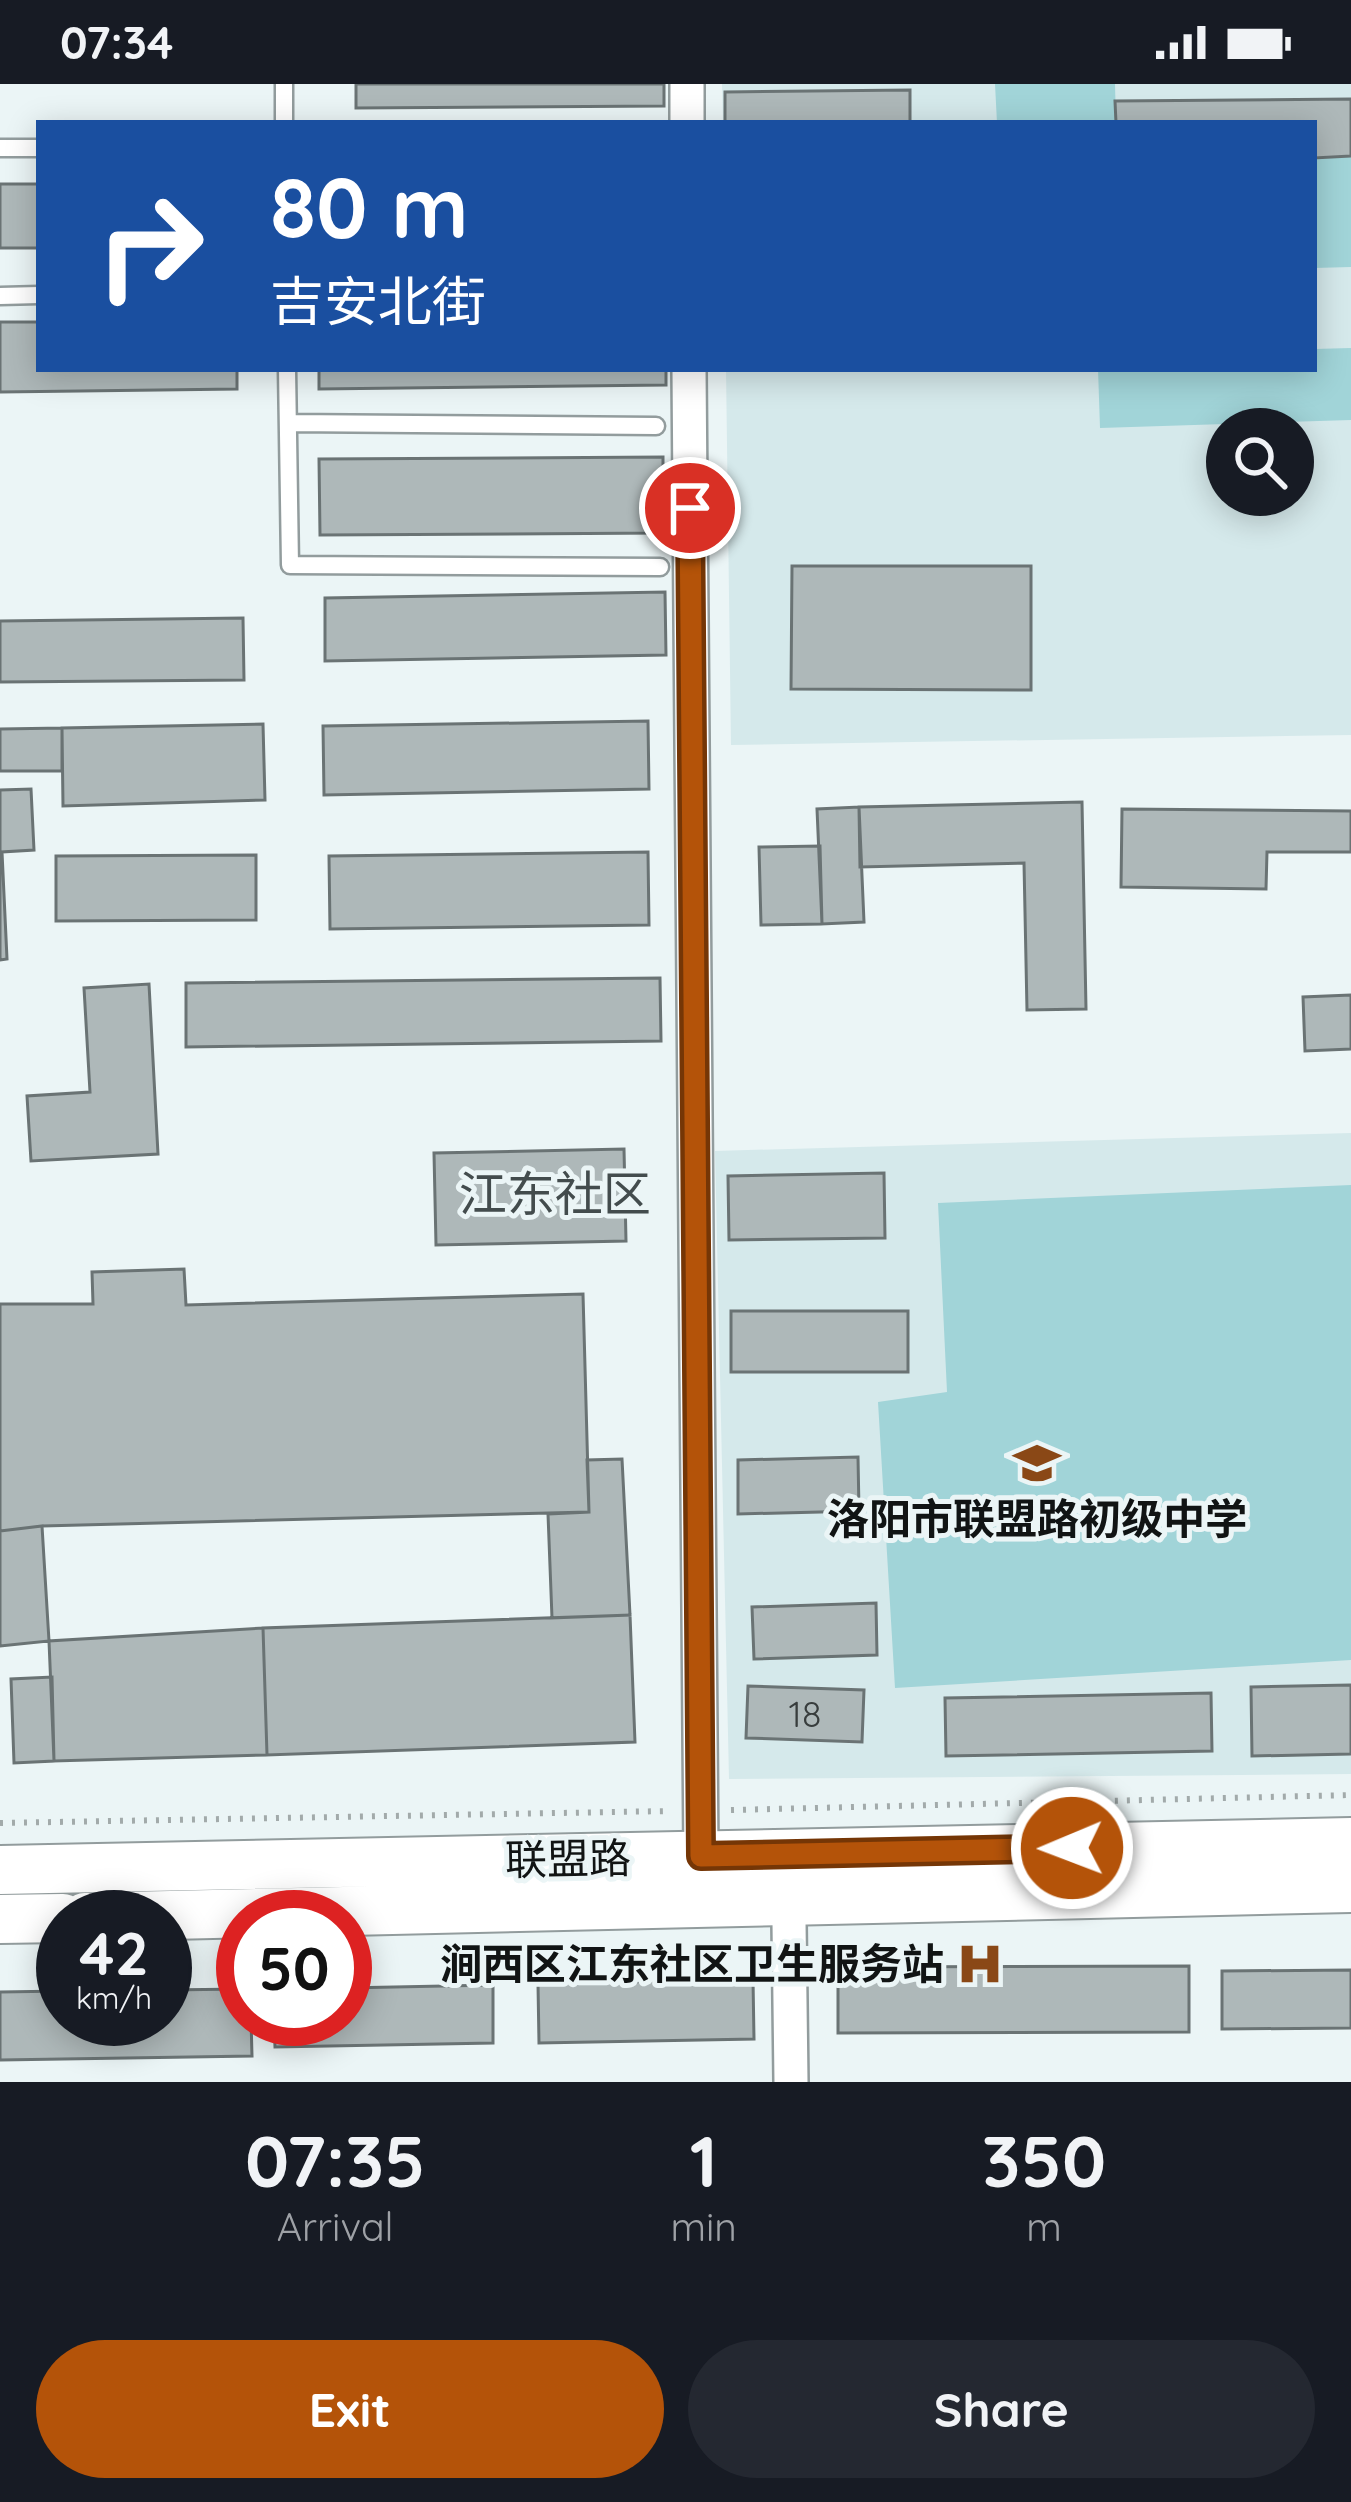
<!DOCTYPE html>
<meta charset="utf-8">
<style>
:root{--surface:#171b24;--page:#242831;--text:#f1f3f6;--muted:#9ea1a6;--accent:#b45309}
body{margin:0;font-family:Quicksand,"Noto Sans SC",sans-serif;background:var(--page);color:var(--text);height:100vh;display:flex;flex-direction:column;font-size:45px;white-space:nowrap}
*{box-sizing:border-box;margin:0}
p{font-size:39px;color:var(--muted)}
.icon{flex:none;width:66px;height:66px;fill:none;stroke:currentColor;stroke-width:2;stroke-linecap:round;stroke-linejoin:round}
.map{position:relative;height:1998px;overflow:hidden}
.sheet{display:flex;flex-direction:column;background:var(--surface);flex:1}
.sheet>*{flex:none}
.banner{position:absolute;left:36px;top:36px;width:1281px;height:252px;border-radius:0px;box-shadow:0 6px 30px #0003;background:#1a4fa0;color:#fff;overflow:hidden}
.buttons{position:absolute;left:1206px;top:324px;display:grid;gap:24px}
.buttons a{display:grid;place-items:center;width:108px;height:108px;border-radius:50%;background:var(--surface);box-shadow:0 6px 30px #0003;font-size:60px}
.speed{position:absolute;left:36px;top:1806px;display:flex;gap:24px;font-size:60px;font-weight:700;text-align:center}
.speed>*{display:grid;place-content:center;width:156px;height:156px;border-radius:50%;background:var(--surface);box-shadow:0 6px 30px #0003;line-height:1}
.speed small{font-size:30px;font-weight:400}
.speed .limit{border:18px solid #d22;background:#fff;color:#111}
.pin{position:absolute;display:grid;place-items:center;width:102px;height:102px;color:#fff;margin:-51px;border:6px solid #fff;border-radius:50%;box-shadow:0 3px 12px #0007}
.me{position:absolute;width:132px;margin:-66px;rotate:269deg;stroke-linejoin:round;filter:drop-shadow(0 0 9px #0008)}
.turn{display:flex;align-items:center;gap:42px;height:252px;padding:0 36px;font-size:54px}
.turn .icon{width:156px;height:156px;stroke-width:2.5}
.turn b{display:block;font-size:84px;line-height:102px}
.eta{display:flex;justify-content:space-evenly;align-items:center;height:204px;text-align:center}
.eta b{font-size:72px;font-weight:700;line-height:84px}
.button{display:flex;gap:24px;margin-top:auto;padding:24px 36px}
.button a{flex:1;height:138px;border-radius:72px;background:var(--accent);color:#fff;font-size:48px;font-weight:700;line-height:138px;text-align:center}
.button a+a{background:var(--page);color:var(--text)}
.status{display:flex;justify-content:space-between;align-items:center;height:84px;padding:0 60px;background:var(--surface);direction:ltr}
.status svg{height:33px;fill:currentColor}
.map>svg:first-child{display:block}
.built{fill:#d5e9eb;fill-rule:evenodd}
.green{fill:#a1d4d8}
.building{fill:#aeb8b9;stroke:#6a7374;stroke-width:3}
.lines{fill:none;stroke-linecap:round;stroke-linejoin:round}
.service-casing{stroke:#929c9d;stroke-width:21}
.minor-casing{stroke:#929c9d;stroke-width:38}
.secondary-casing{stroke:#929c9d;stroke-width:52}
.path{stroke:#a2aaaa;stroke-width:6;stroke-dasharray:3 9;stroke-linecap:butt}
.service{stroke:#fff;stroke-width:16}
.minor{stroke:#fff;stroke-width:33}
.secondary{stroke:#fff;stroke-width:48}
.route-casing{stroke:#753606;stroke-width:30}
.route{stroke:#b45309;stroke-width:21}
.labels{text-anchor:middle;stroke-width:10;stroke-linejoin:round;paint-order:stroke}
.number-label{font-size:36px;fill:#383d3d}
.poi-label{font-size:42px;font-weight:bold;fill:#111414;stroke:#ebf5f6}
.street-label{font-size:42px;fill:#111414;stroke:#ebf5f6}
.quarter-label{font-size:48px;fill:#434c4d;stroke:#ebf5f6}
</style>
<div class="status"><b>07:34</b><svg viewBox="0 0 49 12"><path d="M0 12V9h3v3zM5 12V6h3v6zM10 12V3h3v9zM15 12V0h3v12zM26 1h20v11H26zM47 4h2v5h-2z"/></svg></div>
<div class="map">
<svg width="1351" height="1998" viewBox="0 0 1351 1998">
<rect width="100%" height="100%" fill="#ebf5f6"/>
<path class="built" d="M722,0H1351V651L731,661L726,285H1314V39H723ZM1227,345H1293V411H1227Z
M1351,1049V1690L729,1695L715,1067Z"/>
<path class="green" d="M995,0H1115L1116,39H997Z
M1351,72V183L1314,184V74Z
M1351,264V336L1100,344L1098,285H1314V265Z
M1351,1101V1576L895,1604L878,1318L947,1308L938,1119Z"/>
<path class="building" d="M356,0H664V22L356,24Z
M910,6V39H725V8Z
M1351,15V72L1314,74V39H1116L1115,17Z
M0,100H39V164H0Z
M0,238H39V285H237V305L0,308Z
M319,285H666V301L319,305Z
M663,373V449L320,451L319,375Z
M792,482H1031V606L791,605Z
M665,508L666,571L325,577V514Z
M243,534L244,596L0,598V537Z
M648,637L649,705L324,711L323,642Z
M263,640L265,716L63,722L62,644Z
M62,644V687H0V645Z
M31,705L34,766L2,768L7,875L0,876V706Z
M1082,718L1086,925L1027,926L1024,779L860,783L859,723Z
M859,723L864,838L822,840L817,725Z
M1122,725L1351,727V768H1267L1266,805L1121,803Z
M820,762L822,840L761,841L759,763Z
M648,768L649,841L330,845L329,772Z
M256,771V836L56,837V772Z
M660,894L661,957L186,963V899Z
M149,900L158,1070L31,1077L27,1012L90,1008L84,904Z
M1351,911V965L1305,967L1303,913Z
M624,1065L626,1157L436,1161L434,1069Z
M884,1089L885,1154L729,1156L728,1092Z
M184,1185L186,1221L583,1210L589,1428L42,1442L0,1447V1220H93L92,1188Z
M731,1227H908V1288H731Z
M858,1373L859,1427L738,1430V1376Z
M622,1375L630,1531L552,1534L548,1430L589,1428L587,1376Z
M42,1442L49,1557L0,1562V1447Z
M876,1519L877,1571L754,1575L752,1523Z
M630,1531L635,1658L267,1671L263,1544Z
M263,1544L267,1671L54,1677L49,1557Z
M52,1593L54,1677L14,1679L11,1595Z
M1351,1601V1670L1252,1672L1251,1603Z
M748,1602L864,1606L862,1658L746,1654Z
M1211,1609L1212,1667L946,1672L945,1614Z
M1189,1882V1948L838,1949V1883Z
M1351,1886V1944L1222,1945V1887Z
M753,1895L754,1955L539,1959L538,1900Z
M493,1901V1959L275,1963L274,1935H345V1904Z
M243,1905V1935H251L252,1972L0,1976V1908L63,1907V1935H165V1906Z"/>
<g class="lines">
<defs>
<path id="service" d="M284,0V39
M0,64H39
M0,212L39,211
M287,285L290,481L660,483
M288,339L656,342"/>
<path id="minor" d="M687,0V39
M689,285L701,1773
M785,1817L789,1838L791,1998"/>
<path id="secondary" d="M0,1786L1351,1758
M85,1833L1351,1804
M0,1835L63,1834"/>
</defs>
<use href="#service" class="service-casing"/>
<use href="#minor" class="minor-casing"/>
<use href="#secondary" class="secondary-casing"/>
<path class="path" d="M731,1726L1351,1711
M0,1739L670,1727"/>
<use href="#service" class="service"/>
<use href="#minor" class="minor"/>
<use href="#secondary" class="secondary"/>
</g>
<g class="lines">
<defs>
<path id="route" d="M690,424L701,1772L1072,1764"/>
</defs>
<use href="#route" class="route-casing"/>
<use href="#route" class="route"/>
</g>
<defs>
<symbol id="school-bare" viewBox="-9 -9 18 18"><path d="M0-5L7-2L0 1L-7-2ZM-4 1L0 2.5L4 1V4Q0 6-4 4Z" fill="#8a4816" stroke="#ebf5f6" stroke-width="2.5" paint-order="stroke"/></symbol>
<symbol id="hospital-bare" viewBox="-9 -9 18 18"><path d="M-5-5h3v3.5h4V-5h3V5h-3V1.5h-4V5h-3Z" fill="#8a4816" stroke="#ebf5f6" stroke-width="2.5" paint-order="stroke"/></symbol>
</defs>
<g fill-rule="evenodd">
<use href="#school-bare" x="1004" y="1346" width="66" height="66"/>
<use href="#hospital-bare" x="947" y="1847" width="66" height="66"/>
</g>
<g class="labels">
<g class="number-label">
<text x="805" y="1643">18</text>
</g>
<g class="poi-label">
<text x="1037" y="1450">洛阳市联盟路初级中学</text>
<text x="944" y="1895" text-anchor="end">涧西区江东社区卫生服务站</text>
</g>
<g class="street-label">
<text transform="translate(568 1775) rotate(-1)" y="15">联盟路</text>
</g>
<g class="quarter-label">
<text x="555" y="1127">江东社区</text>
</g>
</g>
</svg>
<div class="buttons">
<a><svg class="icon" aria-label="search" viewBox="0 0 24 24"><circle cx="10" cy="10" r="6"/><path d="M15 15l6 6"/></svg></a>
</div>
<div class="speed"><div>42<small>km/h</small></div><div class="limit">50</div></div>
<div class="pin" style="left:690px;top:424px;background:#d93025"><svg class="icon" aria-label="arrive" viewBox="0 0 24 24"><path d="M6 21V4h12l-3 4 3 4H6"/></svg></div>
<svg class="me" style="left:1072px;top:1764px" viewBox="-20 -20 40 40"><circle r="17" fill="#b45309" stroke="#fff" stroke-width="3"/><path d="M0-11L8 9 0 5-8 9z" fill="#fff"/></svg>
<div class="banner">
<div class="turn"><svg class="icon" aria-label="right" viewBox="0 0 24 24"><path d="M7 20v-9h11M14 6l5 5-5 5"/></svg><div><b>80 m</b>吉安北街</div></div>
</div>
</div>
<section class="sheet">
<div class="eta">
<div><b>07:35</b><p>Arrival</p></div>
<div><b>1</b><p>min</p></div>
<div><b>350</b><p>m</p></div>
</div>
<div class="button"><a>Exit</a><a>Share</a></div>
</section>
